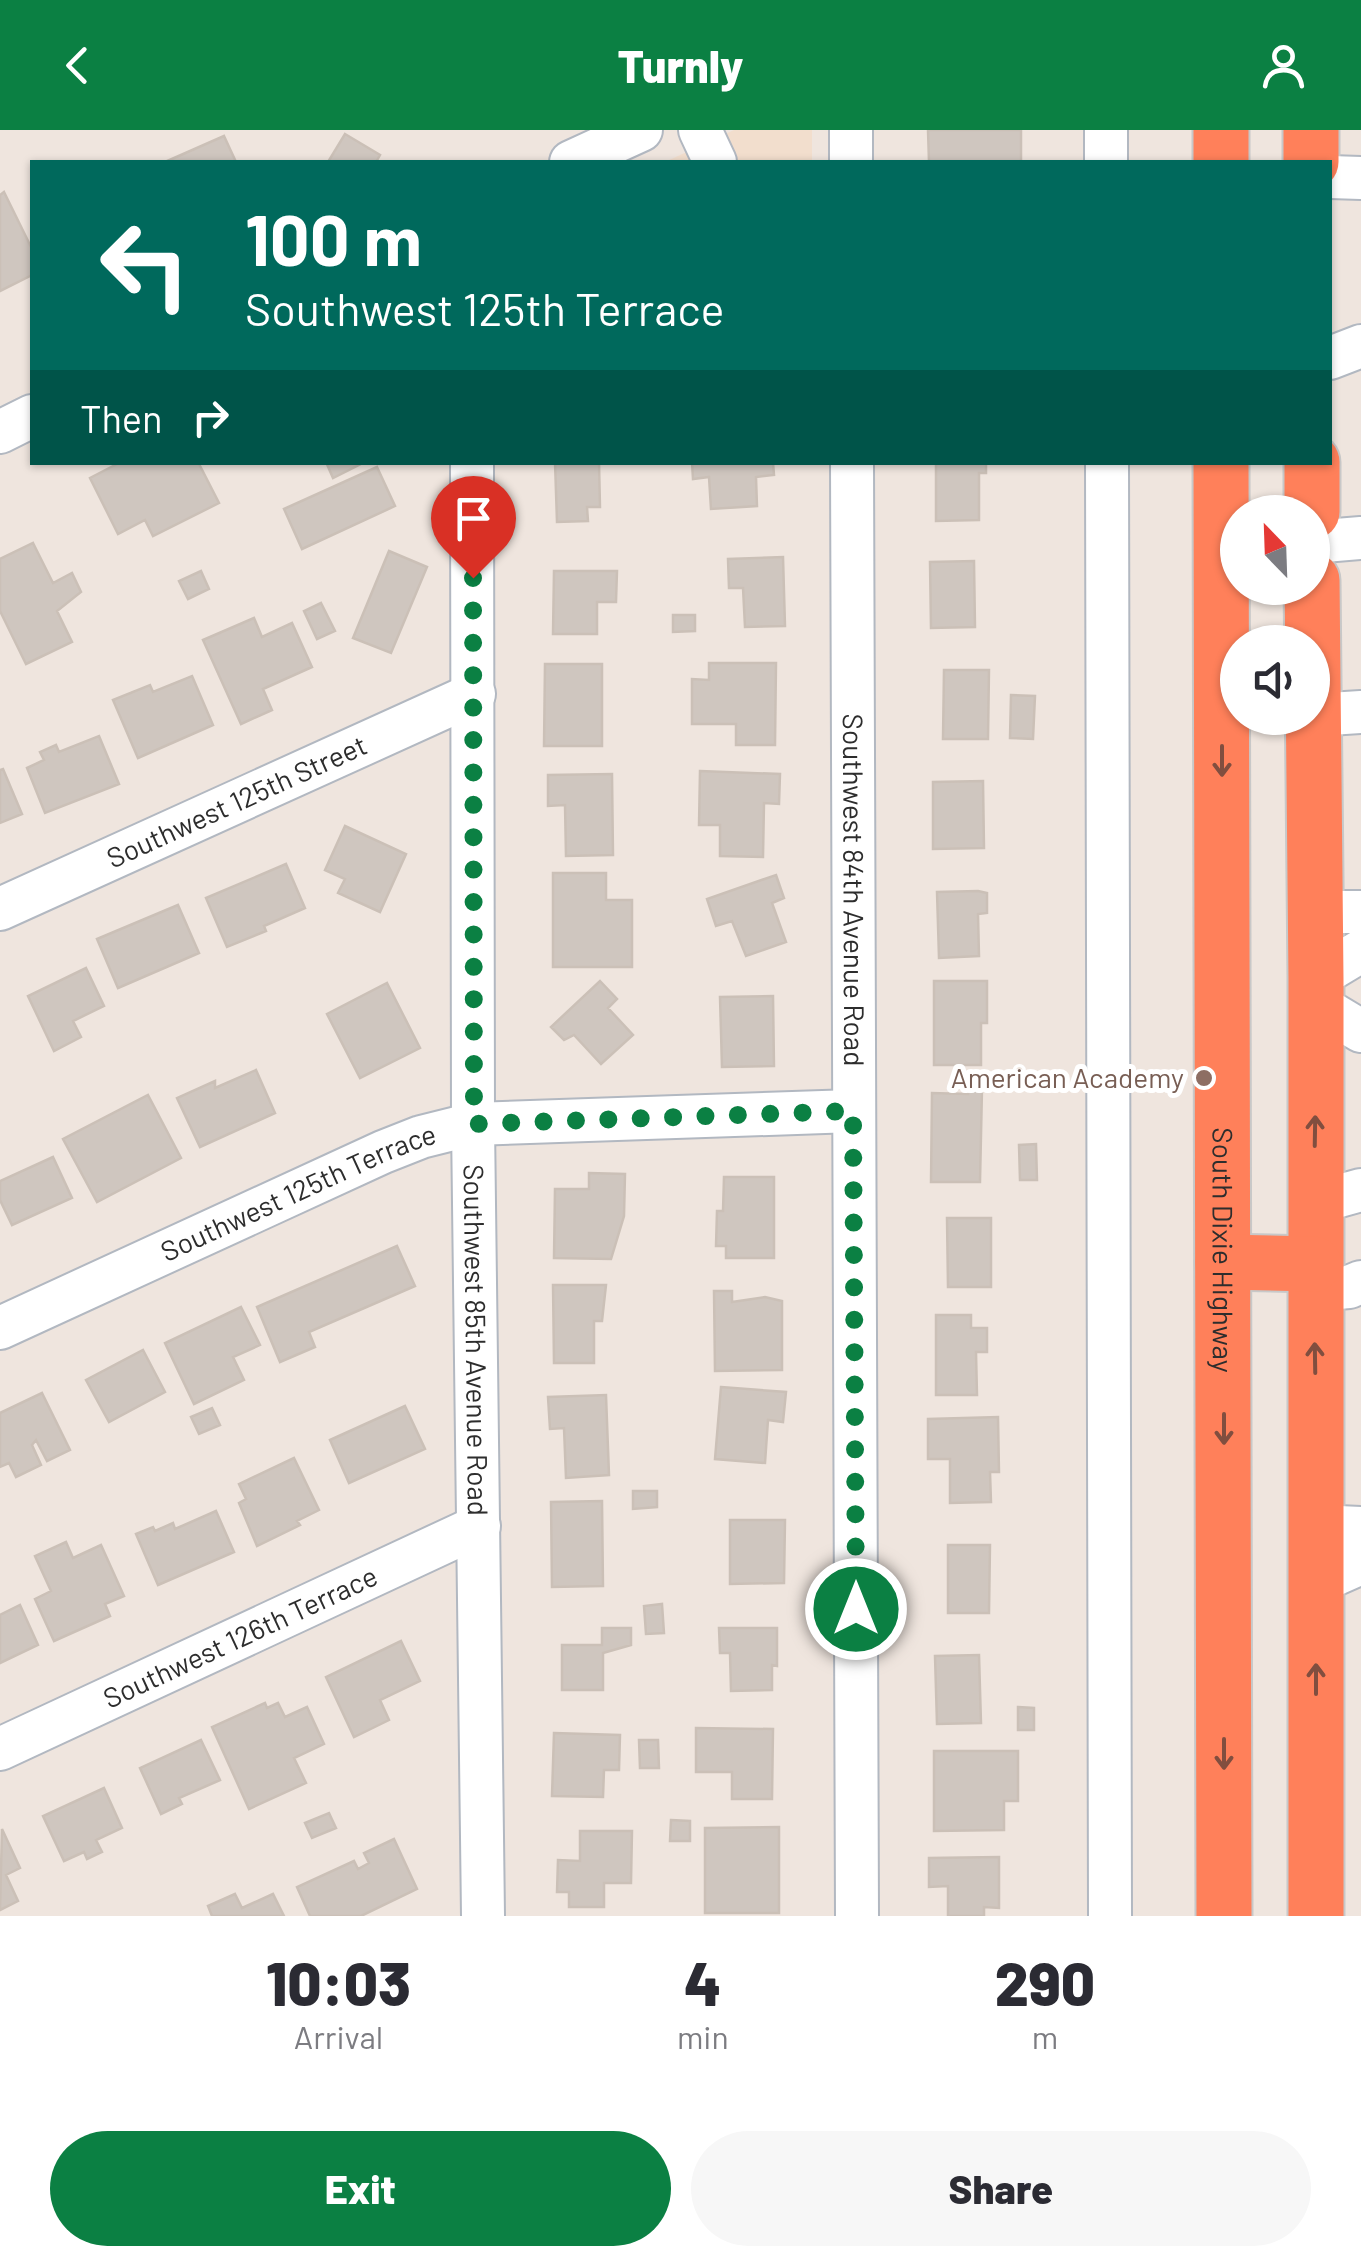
<!DOCTYPE html>
<style>
:root{--surface:#fff;--page:#f7f7f7;--text:#2b2b33;--muted:#7c7c81;--accent:#0b8043}
body{margin:0;font-family:Barlow,sans-serif;background:var(--page);color:var(--text);height:100vh;display:flex;flex-direction:column;font-size:38px;white-space:nowrap}
*{box-sizing:border-box;margin:0}
p{font-size:32px;color:var(--muted)}
.icon{flex:none;width:55px;height:55px;fill:none;stroke:currentColor;stroke-width:2;stroke-linecap:round;stroke-linejoin:round}
.map{position:relative;height:1786px;overflow:hidden}
.details{display:flex;flex-direction:column;background:var(--surface);flex:1}
.details>*{flex:none}
.hud{position:absolute;left:30px;top:30px;width:1302px;height:305px;border-radius:0px;box-shadow:0 2px 8px #0004;background:#00695c;color:#fff;overflow:hidden}
.needle{width:65px;rotate:337deg}
.controls{position:absolute;left:1220px;top:365px;display:grid;gap:20px}
.controls a{display:grid;place-items:center;width:110px;height:110px;border-radius:50%;background:var(--surface);box-shadow:0 2px 8px #0004;font-size:50px}
.pin{position:absolute;display:grid;place-items:center;width:85px;height:85px;color:#fff;margin:-102px -42px;border-radius:50% 50% 50% 0;rotate:-45deg;box-shadow:0 0 10px #0007}
.pin .icon{rotate:45deg}
.me{position:absolute;width:110px;margin:-55px;rotate:0deg;stroke-linejoin:round;filter:drop-shadow(0 0 8px #0008)}
.turn{display:flex;align-items:center;gap:35px;height:210px;padding:0 50px;font-size:45px}
.turn .icon{width:130px;height:130px;stroke-width:2.5}
.turn b{display:block;font-size:70px;line-height:85px}
.then{display:flex;align-items:center;height:95px;padding:0 50px;background:#0003;gap:20px;font-size:38px}
.eta{display:flex;justify-content:space-evenly;align-items:center;height:170px;text-align:center}
.eta b{font-size:60px;font-weight:800;line-height:70px}
.action{display:flex;gap:20px;margin-top:auto;padding:20px 50px}
.action a{flex:1;height:115px;border-radius:60px;background:var(--accent);color:#fff;font-size:40px;font-weight:800;line-height:115px;text-align:center}
.action a+a{background:var(--page);color:var(--text)}
header{display:flex;justify-content:space-between;align-items:center;height:130px;padding:0 50px;background:var(--accent);color:#fff;font-size:45px;font-weight:800}
.map>svg:first-child{display:block}
.education{fill:#f2decd}
.building{fill:#cfc6bf;stroke:#cbc0b7;stroke-width:2.5}
.lines{fill:none;stroke-linecap:round;stroke-linejoin:round}
.minor-casing{stroke:#b2b8c1;stroke-width:46}
.highway-casing{stroke:#c8c8c8;stroke-width:59}
.minor{stroke:#fff;stroke-width:42}
.highway{stroke:#ff805a;stroke-width:55}
.oneway{stroke:#814e3f}
.route{stroke:#0b8043;stroke-width:18;stroke-dasharray:0 32.4}
.education-dot{fill:#8d6e63;stroke:#fff;stroke-width:4}
.labels{text-anchor:middle;stroke-width:10;stroke-linejoin:round;paint-order:stroke}
.street-label{font-size:28px;fill:#2d2d2d;stroke:#fff}
.education-label{font-size:28px;fill:#785e54;stroke:#fff;text-anchor:end}
</style>
<header><svg class="icon" aria-label="back" viewBox="0 0 24 24"><path d="M15 5l-7 7 7 7"/></svg>Turnly<svg class="icon" aria-label="person" viewBox="0 0 24 24"><circle cx="12" cy="8" r="4"/><path d="M4 21q1-7 8-7t8 7"/></svg></header>
<div class="map">
<svg width="1361" height="1786" viewBox="0 0 1361 1786">
<rect width="100%" height="100%" fill="#efe5de"/>
<path class="education" d="M734,0H812V32H665Z"/>
<path class="building" d="M928,0H1021V32H929Z
M345,4L380,25L376,32H328Z
M224,6L236,32H165Z
M4,62L32,119V145L0,161V65Z
M121,332H198L219,373L153,406L145,390L118,404L90,348Z
M326,332H365L333,348Z
M555,332H599L600,377H587L588,391L557,392Z
M692,332H773L774,345L756,347L757,376L711,379L709,347L693,349Z
M936,332H986V343H979V390L936,391Z
M377,337L395,376L302,419L284,379Z
M33,413L53,453L72,443L81,462L57,481L72,512L26,534L0,481V429Z
M389,421L427,437L391,523L353,508Z
M783,427L785,496L745,497L743,458H729L728,429Z
M974,431L975,497L931,498L930,432Z
M201,441L209,459L188,469L179,451Z
M554,441H617L616,472H597V504H553Z
M321,473L335,501L317,509L304,481Z
M673,485H695V501L673,502Z
M254,488L262,507L292,493L312,537L263,559L272,580L241,594L203,510Z
M709,533H776L775,615H736V594H692V549L709,550Z
M545,534H602V616H544Z
M944,540H989L988,609H943Z
M192,546L213,595L138,628L113,570L150,555L153,562Z
M1011,565L1035,566L1033,609L1010,608Z
M99,606L119,654L45,683L27,638L44,630L40,622L56,615L59,622Z
M3,639L22,684L0,693V640Z
M700,641L780,644L779,674L764,673L763,727L720,726V695H699Z
M612,644L613,725L566,726L565,675L548,676V645Z
M983,651L984,718L933,719V652Z
M345,696L406,724L380,782L338,763L345,749L325,740Z
M286,734L305,778L264,796L266,801L227,817L206,768Z
M553,743H606V770H632V837H553Z
M776,745L784,768L772,773L786,812L746,826L732,791L716,796L707,769Z
M978,761L987,763V783L978,784L979,826L939,828L937,762Z
M178,775L199,823L118,858L97,809Z
M86,838L104,876L73,891L81,907L54,921L28,866Z
M600,851L617,869L608,878L633,905L601,934L574,905L564,910L551,897Z
M934,851H987V893H981V935H934Z
M387,853L420,918L360,948L327,884Z
M773,866L774,936L722,937L720,867Z
M256,940L275,983L200,1017L177,968L215,951V958Z
M968,958L982,959L980,1052H931L932,963L968,964Z
M148,965L181,1028L97,1072L63,1009Z
M1036,1014L1037,1050H1020L1019,1015Z
M53,1027L72,1068L12,1095L0,1070V1051Z
M589,1043L625,1044L624,1086L611,1129L554,1128L555,1059H589Z
M724,1047H774V1128H726V1116H716L717,1081H723Z
M947,1088H991V1157H948Z
M397,1116L415,1156L309,1202L315,1217L280,1232L257,1177Z
M553,1155H606L602,1191H594V1233H554Z
M714,1161H732V1172L765,1167L782,1171V1240L715,1241Z
M241,1177L260,1215L233,1227L244,1250L194,1274L165,1213Z
M936,1185H971V1198H987V1222H976L977,1265H936Z
M143,1220L165,1262L109,1292L86,1250Z
M721,1257L786,1262L783,1292L768,1290L765,1333L715,1329Z
M42,1263L70,1320L47,1331L36,1310L32,1315L41,1335L16,1347L9,1333L0,1337V1283Z
M606,1265L609,1345L566,1348L564,1298L550,1299L548,1267Z
M405,1276L425,1319L349,1353L330,1310Z
M212,1278L220,1295L199,1304L191,1287Z
M998,1287L999,1342H990L991,1372L950,1373V1329H928V1289Z
M294,1328L319,1380L297,1391L300,1395L257,1416L239,1373L246,1369L239,1354Z
M633,1361H657V1377L633,1379Z
M602,1371L603,1456L552,1457L551,1372Z
M216,1381L234,1422L158,1455L136,1404L153,1397L155,1401L173,1393L175,1399Z
M730,1390H785L784,1453L730,1454Z
M66,1412L73,1428L101,1415L124,1466L105,1474L110,1486L54,1511L35,1469L51,1461L35,1426Z
M948,1415H990L989,1483H948Z
M662,1474L664,1503L646,1504L644,1476Z
M20,1475L38,1515L0,1533V1485Z
M602,1498H631V1515L603,1523V1560H562V1515H602Z
M719,1498H777V1536L772,1535V1560L731,1561L730,1523H720Z
M401,1511L420,1551L380,1570L389,1590L354,1607L326,1547Z
M979,1525L981,1593L937,1594L935,1526Z
M265,1573L267,1578L278,1573L285,1587L307,1577L324,1614L294,1628L306,1653L249,1679L212,1597Z
M1018,1577L1034,1578V1600H1018Z
M696,1598L773,1599L772,1669H732V1642H696Z
M554,1603L620,1605L619,1640H604L603,1667L552,1666Z
M201,1610L220,1650L179,1668L182,1674L161,1684L140,1638Z
M639,1610H658L659,1638H640Z
M934,1621H1018V1671H1004V1700L934,1701Z
M104,1658L122,1698L96,1710L102,1722L87,1729L84,1722L64,1731L43,1686Z
M329,1683L336,1698L312,1708L305,1693Z
M671,1690L690,1691V1711H670Z
M779,1697V1783H705V1698Z
M2,1699L20,1738L6,1745L18,1771L0,1780Z
M580,1701H632L631,1753H604V1777H569V1762H557L558,1730L580,1731Z
M394,1709L417,1759L361,1786H310L297,1757L354,1731L358,1739L369,1733L364,1723Z
M999,1727V1778L984,1777V1786H948V1756L929,1757V1728Z
M235,1764L242,1778L273,1764L284,1786H212L208,1776Z"/>
<g class="lines">
<defs>
<g id="minor">
<path d="M700,0L715,32"/>
<path d="M851,0V32"/>
<path d="M1106,0V32"/>
<path d="M571,32L641,0"/>
<path d="M1330,47L1361,48"/>
<path d="M1330,228L1361,216"/>
<path d="M0,302L32,286"/>
<path id="s1" d="M472,332L473,994L483,1786"/>
<path id="s2" d="M852,332L857,1786"/>
<path d="M1107,332L1110,1786"/>
<path d="M1312,412L1361,408"/>
<path d="M1314,585L1361,582"/>
<path id="s3" d="M0,779L474,564"/>
<path d="M1316,782H1361"/>
<path d="M1316,848L1361,821"/>
<path d="M1316,874L1361,901"/>
<path d="M1314,1073L1361,1060"/>
<path d="M1314,1160L1349,1157L1361,1152"/>
<path id="s4" d="M0,1198L383,1022L421,1007L473,994L853,981"/>
<path d="M1317,1396L1361,1398"/>
<path d="M1316,1453L1361,1433"/>
<path id="s5" d="M0,1619L479,1396"/>
</g>
<g id="highway">
<path d="M1221,0V32"/>
<path d="M1311,0V32"/>
<path id="s6" d="M1221,332L1224,1786"/>
<path d="M1312,332V382"/>
<path d="M1312,450L1316,848V1786"/>
<path d="M1223,1132L1314,1134"/>
</g>
</defs>
<use href="#minor" class="minor-casing"/>
<use href="#highway" class="highway-casing"/>
<use href="#minor" class="minor"/>
<use href="#highway" class="highway"/>
</g>
<defs><path id="oneway-shaft" d="M-6 0H5M1.5-3L5.5 0L1.5 3" fill="none" stroke-width="1.6" stroke-linecap="round" stroke-linejoin="round" transform="scale(2.5)"/></defs>
<g class="oneway">
<use href="#oneway-shaft" transform="translate(1222 631) rotate(90)"/>
<use href="#oneway-shaft" transform="translate(1315 1001) rotate(-89)"/>
<use href="#oneway-shaft" transform="translate(1315 1228) rotate(-91)"/>
<use href="#oneway-shaft" transform="translate(1224 1299) rotate(90)"/>
<use href="#oneway-shaft" transform="translate(1316 1549) rotate(-90)"/>
<use href="#oneway-shaft" transform="translate(1224 1624) rotate(90)"/>
</g>
<g class="lines">
<path class="route" d="M473,448L474,994L853,981L856,1479"/>
</g>
<circle class="education-dot" cx="1204" cy="948" r="10"/>
<g class="labels">
<g class="street-label">
<text dy="10" stroke="none"><textPath href="#s3" startOffset="260">Southwest 125th Street</textPath></text>
<text dy="10" stroke="none"><textPath href="#s2" startOffset="428">Southwest 84th Avenue Road</textPath></text>
<text dy="10" stroke="none"><textPath href="#s4" startOffset="328">Southwest 125th Terrace</textPath></text>
<text dy="10" stroke="none"><textPath href="#s6" startOffset="788">South Dixie Highway</textPath></text>
<text dy="10" stroke="none"><textPath href="#s1" startOffset="878">Southwest 85th Avenue Road</textPath></text>
<text dy="10" stroke="none"><textPath href="#s5" startOffset="265">Southwest 126th Terrace</textPath></text>
</g>
<g class="education-label">
<text x="1184" y="958">American Academy</text>
</g>
</g>
</svg>
<div class="controls">
<a><svg class="needle" viewBox="-14 -14 28 28"><path d="M0-13l5 13h-10z" fill="#e53935"/><path d="M0 13l5-13h-10z" fill="#7c7c81"/></svg></a>
<a><svg class="icon" aria-label="sound" viewBox="0 0 24 24"><path d="M4 9h4l5-4v14l-5-4H4zM17 9q2 3 0 6"/></svg></a>
</div>
<div class="pin" style="left:473px;top:448px;background:#d93025"><svg class="icon" aria-label="arrive" viewBox="0 0 24 24"><path d="M6 21V4h12l-3 4 3 4H6"/></svg></div>
<svg class="me" style="left:856px;top:1479px" viewBox="-20 -20 40 40"><circle r="17" fill="#0b8043" stroke="#fff" stroke-width="3"/><path d="M0-11L8 9 0 5-8 9z" fill="#fff"/></svg>
<div class="hud">
<div class="turn"><svg class="icon" aria-label="left" viewBox="0 0 24 24"><path d="M17 20v-9H6M10 6l-5 5 5 5"/></svg><div><b>100 m</b>Southwest 125th Terrace</div></div>
<div class="then">Then<svg class="icon" aria-label="right" viewBox="0 0 24 24"><path d="M7 20v-9h11M14 6l5 5-5 5"/></svg></div>
</div>
</div>
<section class="details">
<div class="eta">
<div><b>10:03</b><p>Arrival</p></div>
<div><b>4</b><p>min</p></div>
<div><b>290</b><p>m</p></div>
</div>
<div class="action"><a>Exit</a><a>Share</a></div>
</section>
